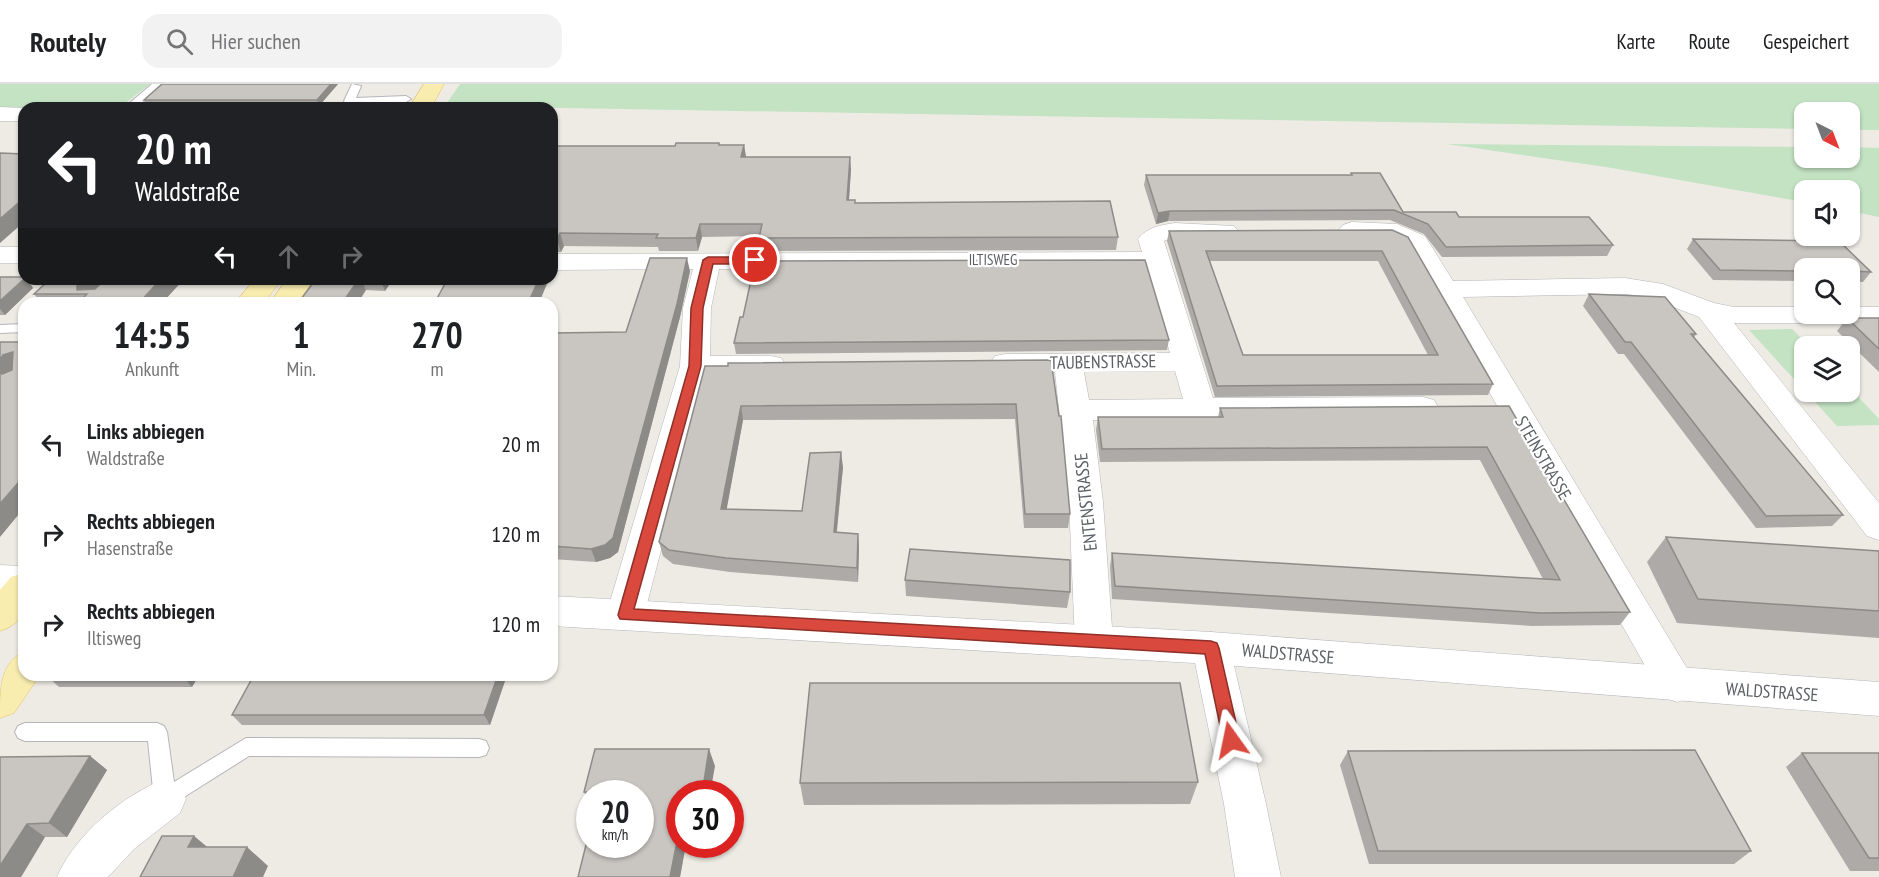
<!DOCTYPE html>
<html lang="de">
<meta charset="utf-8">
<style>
:root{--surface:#fff;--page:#f2f2f2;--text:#202124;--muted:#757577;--line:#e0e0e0}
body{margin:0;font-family:"PT Sans Narrow",sans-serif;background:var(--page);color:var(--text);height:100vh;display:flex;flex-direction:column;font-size:22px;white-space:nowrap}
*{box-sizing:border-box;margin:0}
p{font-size:20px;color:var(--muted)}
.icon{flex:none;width:33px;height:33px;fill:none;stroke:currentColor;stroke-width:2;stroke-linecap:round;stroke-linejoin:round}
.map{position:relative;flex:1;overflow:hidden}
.drawer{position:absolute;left:18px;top:213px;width:540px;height:384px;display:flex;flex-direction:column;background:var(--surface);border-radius:18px;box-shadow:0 2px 4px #0004}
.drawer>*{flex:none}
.guide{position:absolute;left:18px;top:18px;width:540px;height:183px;border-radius:18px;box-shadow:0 2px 4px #0004;background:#202124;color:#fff;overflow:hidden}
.needle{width:39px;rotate:138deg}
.controls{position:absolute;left:1794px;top:18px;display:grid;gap:12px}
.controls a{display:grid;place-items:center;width:66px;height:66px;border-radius:12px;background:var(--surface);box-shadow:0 2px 4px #0004;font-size:30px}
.speed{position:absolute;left:576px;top:696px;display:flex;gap:12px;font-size:30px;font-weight:700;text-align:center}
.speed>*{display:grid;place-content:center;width:78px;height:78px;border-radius:50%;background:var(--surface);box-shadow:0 2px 4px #0004;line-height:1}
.speed small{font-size:15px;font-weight:400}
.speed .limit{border:9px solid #d22;background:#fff;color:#111}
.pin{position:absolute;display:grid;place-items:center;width:51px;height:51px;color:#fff;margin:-26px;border:3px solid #fff;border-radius:50%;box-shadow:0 2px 6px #0007}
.me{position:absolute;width:66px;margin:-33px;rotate:348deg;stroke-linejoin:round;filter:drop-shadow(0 0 4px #0008)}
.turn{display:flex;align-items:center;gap:21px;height:126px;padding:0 18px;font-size:27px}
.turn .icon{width:78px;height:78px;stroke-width:2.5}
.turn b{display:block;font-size:42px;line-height:51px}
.lanes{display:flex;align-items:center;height:57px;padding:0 18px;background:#0003;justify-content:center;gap:30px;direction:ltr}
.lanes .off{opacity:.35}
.eta{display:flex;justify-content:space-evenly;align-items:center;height:102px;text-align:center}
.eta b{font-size:36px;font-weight:700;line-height:42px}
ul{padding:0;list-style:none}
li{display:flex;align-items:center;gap:18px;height:90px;padding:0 18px}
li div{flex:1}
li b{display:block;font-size:22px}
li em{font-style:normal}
header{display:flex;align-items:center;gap:36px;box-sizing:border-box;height:84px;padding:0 30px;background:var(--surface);border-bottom:2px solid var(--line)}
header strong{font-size:28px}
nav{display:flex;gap:33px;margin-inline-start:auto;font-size:21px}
.search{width:420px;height:54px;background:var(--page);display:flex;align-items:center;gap:15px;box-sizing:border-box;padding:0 21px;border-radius:18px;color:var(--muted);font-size:22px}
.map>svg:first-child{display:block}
.green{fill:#c3e3c3}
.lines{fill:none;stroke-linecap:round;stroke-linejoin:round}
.service-casing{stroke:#b5b6ba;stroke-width:2}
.minor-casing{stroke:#b5b6ba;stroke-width:1}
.tertiary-casing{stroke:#b5b6ba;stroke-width:1}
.primary-casing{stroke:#e5c165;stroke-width:1}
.service{fill:#fff;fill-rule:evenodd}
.minor{fill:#fff;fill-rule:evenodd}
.tertiary{fill:#fff;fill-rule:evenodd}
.primary{fill:#f8ecaf;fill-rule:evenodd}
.wall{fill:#adaaa7;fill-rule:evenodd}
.shaded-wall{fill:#8d8b88}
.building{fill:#c9c6c2;stroke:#8d8b88;stroke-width:1.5;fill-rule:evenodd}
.route{fill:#da493d;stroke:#8e2f28;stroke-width:1.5}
.labels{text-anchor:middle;stroke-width:4.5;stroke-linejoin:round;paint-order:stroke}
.far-street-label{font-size:15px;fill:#5c5f64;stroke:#fff}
.street-label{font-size:18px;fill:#5c5f64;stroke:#fff}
</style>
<header>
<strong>Routely</strong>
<div class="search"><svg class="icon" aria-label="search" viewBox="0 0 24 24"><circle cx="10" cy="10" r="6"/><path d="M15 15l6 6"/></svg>Hier suchen</div>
<nav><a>Karte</a><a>Route</a><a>Gespeichert</a></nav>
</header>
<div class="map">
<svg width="1879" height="793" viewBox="0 0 1879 793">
<rect width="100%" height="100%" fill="#edebe4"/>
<path class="green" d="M0,0H150L119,24H24L0,27Z
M460,0H1879V46H1850V28H1804V45L445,22Z
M1447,60L1804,63V74H1850V63L1879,64V133L1850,127V106H1804V118L1606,83Z
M1792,245L1809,262H1804V306L1749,246Z
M1850,304L1879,335V341L1837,342L1806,308H1850Z"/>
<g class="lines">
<defs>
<path id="service" d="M152,0H163L136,24H124Z
M352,0L361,2L356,14L406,12L411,15L406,18L345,19L344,17Z
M24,240V248L0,249V241Z
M25,639H157L164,642L167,648L174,698L246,654L479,655L486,657L489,664L486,671L479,673L249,672L165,725L157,722L154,715L148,657H25L18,654L15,648L18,642Z"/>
<path id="minor" d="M0,23L26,24H24V37H0Z
M1352,138L1397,140L1425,152L1453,197L1625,194L1663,200L1714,219L1734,223H1804V230H1850V223H1879V239H1734L1879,419V456L1867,452L1699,233L1648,213L1625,210L1463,213L1697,601L1691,613L1677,618L1663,613L1406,162L1392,155L1343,151L1339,146L1343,141Z
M1175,139L1234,142L1238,147L1234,152C1212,158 1186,147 1164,157L1213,314L1423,313L1434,316L1438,323L1434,330L1423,333L1093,336L1103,418L1113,557L1107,568L1094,573L1081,568L1075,557L1069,418L1055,288H1005L995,286L990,279L995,272L1005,270L1170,269L1146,184L719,185L711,224L710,272H771L781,274L786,281L781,288L771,290L707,291L644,531L638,542L625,546L612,542L606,531L680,282L683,224L693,185L552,186V170L1142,168L1138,155C1147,143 1161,141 1175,139ZM1175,287L1183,315L1089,316L1084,288Z
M0,163H24V179H0Z
M0,481L24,482V510L0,509Z
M1211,548L1224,553L1230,564L1266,720L1281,793H1235L1224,720L1192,564L1198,553Z
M165,695L180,701L186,715L180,729L134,765L108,793H57C75,751 123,711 165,695Z"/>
<path id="tertiary" d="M552,512L1211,548L1879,598V632L1211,580L552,542Z"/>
<path id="primary" d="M424,0H444L431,24H409Z
M255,195H282L264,219H235Z
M287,195H314L298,219H270Z
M24,489C24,516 31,537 0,547V506L11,493Z
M24,568V591H40L14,629L0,634C0,604 0,579 24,568Z"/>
</defs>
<use href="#service" class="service-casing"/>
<use href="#minor" class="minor-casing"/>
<use href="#tertiary" class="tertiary-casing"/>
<use href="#primary" class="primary-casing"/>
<use href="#service" class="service"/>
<use href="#minor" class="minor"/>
<use href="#tertiary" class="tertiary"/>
<use href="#primary" class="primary"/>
</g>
<path class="wall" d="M162,0H338L319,22L147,21L144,16Z
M719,59L720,61H744L746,73L851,85L849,116L855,119L1118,153L1116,166L760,167L759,152L702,153L698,167H659L658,163L564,162L561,168H552V62H675Z
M1351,89L1403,128L1459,133L1613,161L1607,172L1442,173L1424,150L1390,136L1168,137L1156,140L1144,101L1146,91H1351Z
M1392,146L1493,300L1488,311L1215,313L1167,157L1169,147ZM1209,177H1378L1428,271H1243Z
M1693,155L1871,188L1863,198H1850V184H1804V197L1713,196L1687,165Z
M690,187L680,233L618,468L610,474L596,478L552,475V249L626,248Z
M0,193L27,195L33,204L5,231H0Z
M50,195H184L162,219H41L34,210Z
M316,195H393L385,207L366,206Z
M1589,210L1696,250L1694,254L1843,431L1832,442L1756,444L1624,270H1618L1583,222Z
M743,233L1169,256L1167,266L736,270L734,259Z
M1847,234H1879V288L1837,247Z
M1051,276L1070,430L1068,444H1024L1015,335L743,336L726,426L802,427L843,383L837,448L858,450L859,464L858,498L730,488L673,480L663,472L659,458L705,282Z
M1509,322L1630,528L1620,541L1532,542L1112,515L1110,482L1112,469L1543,495L1480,376L1100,378L1096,346L1098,333H1218L1220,324Z
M1666,453L1879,467V554L1677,539L1647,478Z
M905,496L1070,508L1067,524L906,512Z
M46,591H199L192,603H59Z
M507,591L490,641H242L232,631Z
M1348,667L1751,767L1734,780H1369L1340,681Z
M1802,669H1879V787H1850L1786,683Z
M90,672L107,686L67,753H45L21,793H0V673Z
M715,682L680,710V760H686L680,793H578L640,710H590V718L584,708Z
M1198,698L1190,720L804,721L800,699Z"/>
<path class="shaded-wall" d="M331,0H338L319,22L317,16Z
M744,61L746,73H741Z
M850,73L851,85L848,129L847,116Z
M24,114V138L0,159V135Z
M1170,127L1168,137L1156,140L1158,129Z
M700,140L702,153L698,167L696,154Z
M560,149L564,162L561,168L557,155Z
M687,174L690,187L680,233L618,468L610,474L596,478L591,465Z
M24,195H27L33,204L5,231L0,225V217Z
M84,195H108L90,214L87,210L77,206V202Z
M161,195H184L162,219H139Z
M359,195H361L366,206L358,219H342Z
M380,195H393L385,207Z
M539,195H549L539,219H528Z
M13,268L24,282L0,291V276L3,271Z
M741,322L743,336L724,440L721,425Z
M841,368L843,383L835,462L834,448Z
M24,392V424L0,453V420Z
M858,450L859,464L858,498L857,484Z
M181,591H199L192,603Z
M498,591H507L490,641L484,631Z
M709,665L715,682L710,710H702Z
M90,672L107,686L67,753L49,739Z
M27,740L45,753L21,793H0V782Z
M680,742V760H686L680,793H670Z
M194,752L217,771L188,763Z
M247,763L268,782L263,793H233Z"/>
<path class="building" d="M162,0H331L317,16H144Z
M676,59H719V61H744L741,73H850L847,116H855V119L1110,117L1118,153L759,154L762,140H700L696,154H656L658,150L560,149L557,155H552V62H675Z
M0,69L24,70V114L0,135Z
M1351,89H1380L1403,128H1456L1459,133H1589L1613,161L1446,163L1428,140L1394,126L1170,127L1158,129L1146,91H1352Z
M1392,146L1408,153L1493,300L1217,302L1169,147ZM1206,167H1382L1438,271H1243Z
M1693,155L1839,157L1871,188L1850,187V184H1804V187L1720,186Z
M650,174H687L677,220L613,454L605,461L591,465L552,462V249L626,248Z
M1145,176L1169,256L734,259L740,233H743L755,177Z
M0,193H24V195L0,217Z
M50,195H84L77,202V206L95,205L105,195H161L139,219H78L87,210H34Z
M316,195H359L342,219H298Z
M513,195H539L528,219H415L435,218L447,196H513Z
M1589,210L1665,213L1696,250H1691L1843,431L1766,432L1631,258H1625Z
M1847,234H1879V265Z
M0,258H24V392L0,420V288L2,290L12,286L13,268L3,271L0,276Z
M1051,276L1059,332H1061L1070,430H1025L1016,320L741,322L721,425L802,427L810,369L841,368L834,448L858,450L857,484L726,474L669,466L659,458L705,282H728V279Z
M1509,322L1630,528L1541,529L1115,502L1112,469L1560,496L1487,363L1102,365L1098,333H1223L1220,324Z
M1666,453L1879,467V527L1698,515Z
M910,465L1070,476V508L905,496Z
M254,591H498L484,631H232Z
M810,599H1180L1198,698L800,699Z
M595,665H709L702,710H680V742L670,793H578L590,745V760H640V710H598V708H584Z
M1695,666L1751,767H1378L1348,667Z
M1802,669H1879V774H1869Z
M90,672L49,739L27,740L0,782V673Z
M162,752H194L188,763H247L233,793H140Z"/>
<path class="route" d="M708,173H755L761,176L755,180H713L703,224L701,282L634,525L1211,557L1217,559L1219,564L1240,656L1237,661L1231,664L1225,661L1223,656L1205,570L620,535L618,531L689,282L691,224L703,176Z"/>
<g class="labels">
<g class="far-street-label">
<text x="993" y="181">ILTISWEG</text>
</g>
<g class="street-label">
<text transform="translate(1103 278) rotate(-1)" y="6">TAUBENSTRASSE</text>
<text transform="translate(1543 374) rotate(60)" y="6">STEINSTRASSE</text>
<text transform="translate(1086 418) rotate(-96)" y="6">ENTENSTRASSE</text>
<text transform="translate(1288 570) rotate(5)" y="6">WALDSTRASSE</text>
<text transform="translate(1772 608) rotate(4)" y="6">WALDSTRASSE</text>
</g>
</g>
</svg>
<div class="controls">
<a><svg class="needle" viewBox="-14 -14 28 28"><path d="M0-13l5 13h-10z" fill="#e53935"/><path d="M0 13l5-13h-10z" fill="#757577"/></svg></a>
<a><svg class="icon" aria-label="sound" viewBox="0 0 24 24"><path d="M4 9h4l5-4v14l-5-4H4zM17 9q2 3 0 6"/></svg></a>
<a><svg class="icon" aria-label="search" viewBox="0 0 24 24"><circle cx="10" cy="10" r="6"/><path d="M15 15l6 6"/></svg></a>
<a><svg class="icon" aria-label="layers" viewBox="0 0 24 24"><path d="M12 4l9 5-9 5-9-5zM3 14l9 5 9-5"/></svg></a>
</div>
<div class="speed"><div>20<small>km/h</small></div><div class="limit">30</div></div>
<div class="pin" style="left:755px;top:176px;background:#d93025"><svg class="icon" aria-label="arrive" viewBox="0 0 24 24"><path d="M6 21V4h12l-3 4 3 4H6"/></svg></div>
<svg class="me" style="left:1231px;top:656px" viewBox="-20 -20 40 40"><path d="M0-17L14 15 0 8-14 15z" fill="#da493d" stroke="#fff" stroke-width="4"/></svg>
<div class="guide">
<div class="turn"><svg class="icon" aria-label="left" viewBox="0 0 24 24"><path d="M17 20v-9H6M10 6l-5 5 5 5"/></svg><div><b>20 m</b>Waldstraße</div></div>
<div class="lanes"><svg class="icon" aria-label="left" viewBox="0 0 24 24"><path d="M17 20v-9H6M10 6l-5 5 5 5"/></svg><svg class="icon off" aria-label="ahead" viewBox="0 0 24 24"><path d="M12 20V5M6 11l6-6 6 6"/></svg><svg class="icon off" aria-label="right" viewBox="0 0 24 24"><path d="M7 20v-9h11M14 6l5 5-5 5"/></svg></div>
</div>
<section class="drawer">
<div class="eta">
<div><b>14:55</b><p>Ankunft</p></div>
<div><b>1</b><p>Min.</p></div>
<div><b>270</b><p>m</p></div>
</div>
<ul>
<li><svg class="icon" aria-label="left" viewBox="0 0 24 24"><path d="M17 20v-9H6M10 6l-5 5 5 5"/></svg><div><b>Links abbiegen</b><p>Waldstraße</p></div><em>20 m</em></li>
<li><svg class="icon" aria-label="right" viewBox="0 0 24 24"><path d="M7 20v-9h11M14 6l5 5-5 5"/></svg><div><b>Rechts abbiegen</b><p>Hasenstraße</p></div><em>120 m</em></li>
<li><svg class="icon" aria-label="right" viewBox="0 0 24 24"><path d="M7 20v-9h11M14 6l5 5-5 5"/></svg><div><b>Rechts abbiegen</b><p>Iltisweg</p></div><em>120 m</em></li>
</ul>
</section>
</div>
